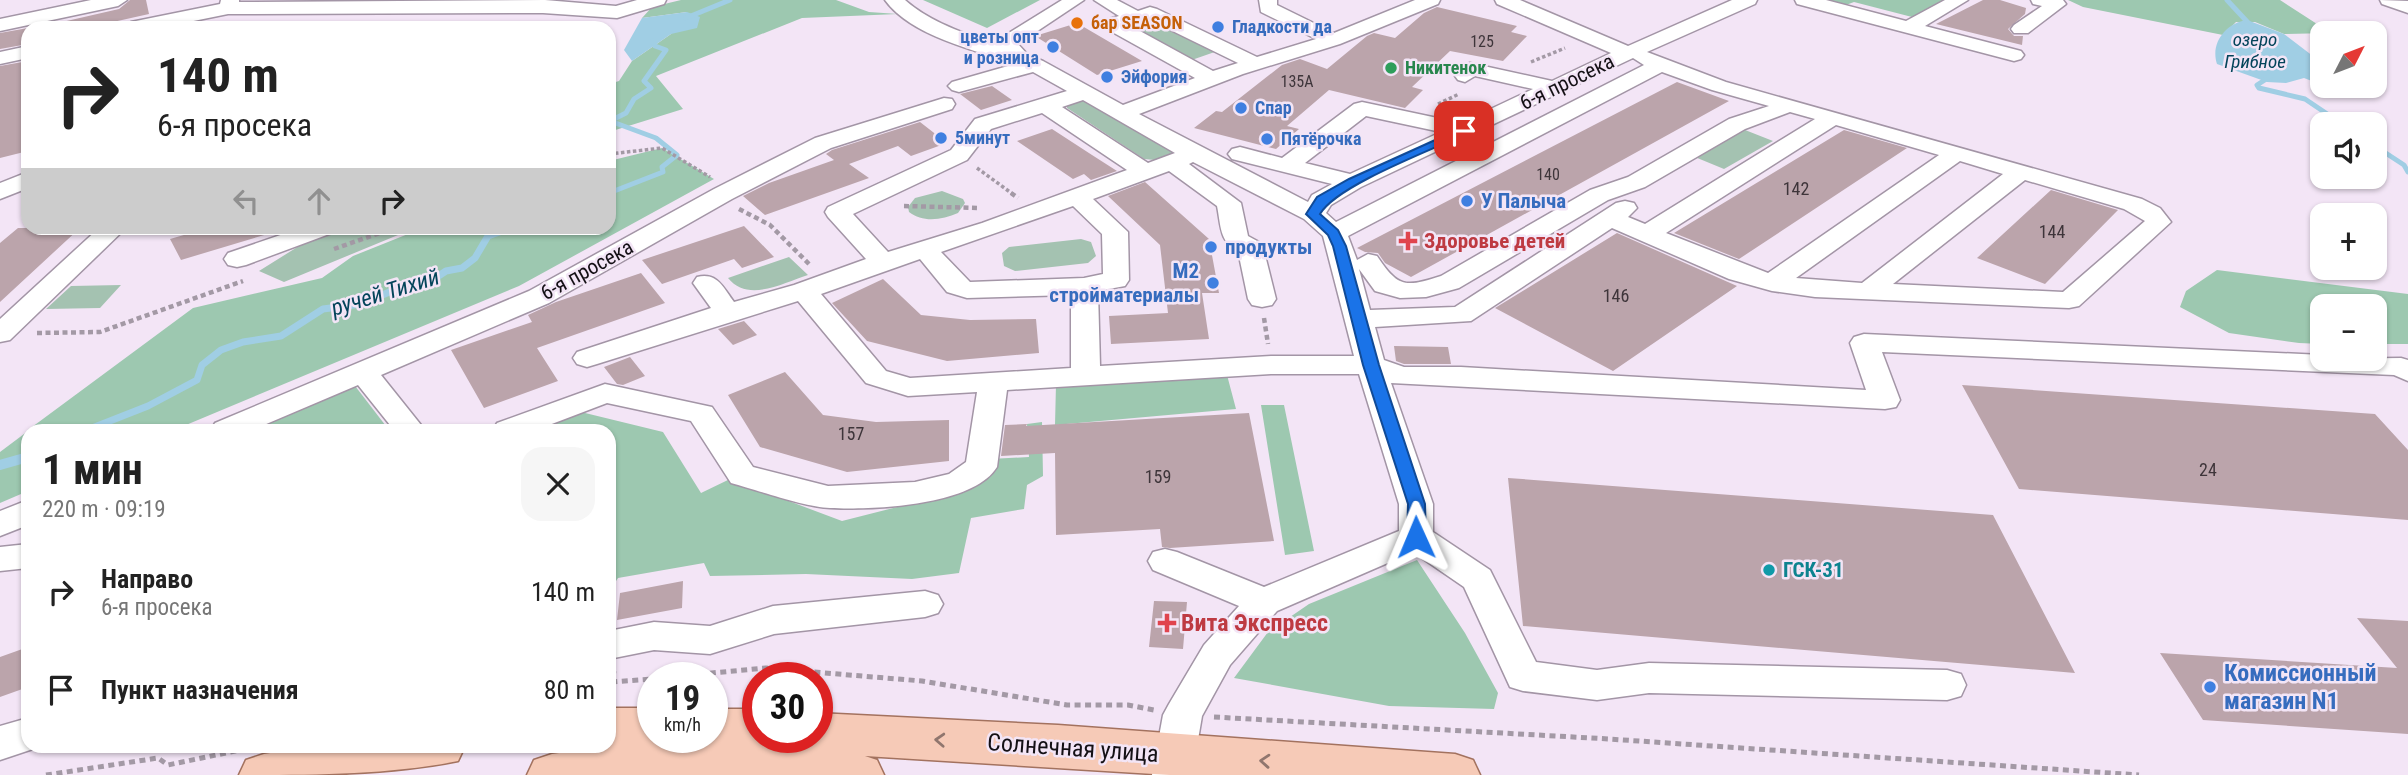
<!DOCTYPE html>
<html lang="ru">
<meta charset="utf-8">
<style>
:root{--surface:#fff;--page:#f6f6f6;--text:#222;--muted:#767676}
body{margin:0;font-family:"Roboto Condensed",sans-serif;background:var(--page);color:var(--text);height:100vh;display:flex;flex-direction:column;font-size:26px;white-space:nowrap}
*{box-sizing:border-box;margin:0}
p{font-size:23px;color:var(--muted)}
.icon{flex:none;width:38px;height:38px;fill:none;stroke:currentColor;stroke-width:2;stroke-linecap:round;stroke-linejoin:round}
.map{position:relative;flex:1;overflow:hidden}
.sheet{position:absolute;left:21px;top:424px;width:595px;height:329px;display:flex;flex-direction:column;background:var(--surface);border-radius:21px;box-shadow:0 2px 5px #0004}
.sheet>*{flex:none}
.banner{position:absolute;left:21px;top:21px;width:595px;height:214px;border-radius:21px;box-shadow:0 2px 5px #0004;background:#fff;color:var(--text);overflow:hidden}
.needle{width:46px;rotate:48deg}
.fabs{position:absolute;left:2310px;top:21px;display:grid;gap:14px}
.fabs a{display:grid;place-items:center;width:77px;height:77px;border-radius:14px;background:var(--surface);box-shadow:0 2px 5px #0004;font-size:35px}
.speed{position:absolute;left:637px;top:662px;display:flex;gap:14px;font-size:35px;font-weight:700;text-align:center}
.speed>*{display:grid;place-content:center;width:91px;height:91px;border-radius:50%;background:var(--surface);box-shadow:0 2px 5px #0004;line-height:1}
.speed small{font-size:18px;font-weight:400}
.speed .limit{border:10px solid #d22;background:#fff;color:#111}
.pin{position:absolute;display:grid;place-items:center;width:60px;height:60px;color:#fff;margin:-30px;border-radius:14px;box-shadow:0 4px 10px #0006}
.me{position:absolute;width:77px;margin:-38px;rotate:359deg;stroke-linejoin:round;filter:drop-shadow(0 0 5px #0008)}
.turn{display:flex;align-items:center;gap:24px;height:147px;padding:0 21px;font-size:32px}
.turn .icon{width:91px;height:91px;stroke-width:2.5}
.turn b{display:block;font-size:49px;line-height:60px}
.lanes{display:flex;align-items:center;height:66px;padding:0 21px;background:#0003;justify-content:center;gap:35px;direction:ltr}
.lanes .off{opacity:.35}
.round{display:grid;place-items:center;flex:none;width:74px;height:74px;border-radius:21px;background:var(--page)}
.summary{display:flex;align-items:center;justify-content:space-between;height:119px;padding:0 21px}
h1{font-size:42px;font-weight:700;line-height:52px}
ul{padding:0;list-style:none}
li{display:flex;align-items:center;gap:21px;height:98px;padding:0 21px}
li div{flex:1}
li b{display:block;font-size:26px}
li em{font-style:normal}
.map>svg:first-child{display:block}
.green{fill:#a4c2b1}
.forest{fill:#9dc8b0}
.water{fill:#a0cee4}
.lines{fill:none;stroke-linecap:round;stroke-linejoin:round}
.stream-far2{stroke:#a0cee4;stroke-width:5}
.stream-far1{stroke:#a0cee4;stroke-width:7}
.stream{stroke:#a0cee4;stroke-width:10}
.building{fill:#bba4ab}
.minor-casing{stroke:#a395a6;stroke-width:3}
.major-casing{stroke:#a3725f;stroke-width:3}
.path-far2{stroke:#a399a5;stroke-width:3.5;stroke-dasharray:3.5 2.5;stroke-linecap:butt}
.path-far1{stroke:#a399a5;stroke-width:4.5;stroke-dasharray:5 3.5;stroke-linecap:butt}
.path{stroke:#a399a5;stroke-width:5;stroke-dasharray:6 4.5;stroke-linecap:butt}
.minor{fill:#fff;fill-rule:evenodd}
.major{fill:#f6cab7;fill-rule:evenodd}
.oneway{stroke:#90766e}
.route{fill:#1a73e8;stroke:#114b97;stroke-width:2}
.food-dot{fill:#e8710a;stroke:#f3e5f6;stroke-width:2.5}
.shop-dot{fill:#3f7fe0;stroke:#f3e5f6;stroke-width:2.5}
.leisure-dot{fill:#2e9e5b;stroke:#f3e5f6;stroke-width:2.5}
.health-dot{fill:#e0444e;stroke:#f3e5f6;stroke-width:2.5}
.culture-dot{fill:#0f9aa8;stroke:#f3e5f6;stroke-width:2.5}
.labels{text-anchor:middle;stroke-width:5;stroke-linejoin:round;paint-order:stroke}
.far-number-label{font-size:16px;fill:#3e353a}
.far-food-label{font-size:18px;font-weight:bold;fill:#c56008;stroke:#f3e5f6;text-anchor:start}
.far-shop-label{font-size:18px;font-weight:bold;fill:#366cbe;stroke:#f3e5f6;text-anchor:start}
.far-leisure-label{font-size:18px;font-weight:bold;fill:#27864d;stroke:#f3e5f6;text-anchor:start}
.number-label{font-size:18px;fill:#3e353a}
.far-water-label{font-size:19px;font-style:italic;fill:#03445a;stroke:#f3e5f6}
.street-label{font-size:21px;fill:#141015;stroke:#f3e5f6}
.shop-label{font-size:21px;font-weight:bold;fill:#366cbe;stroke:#f3e5f6;text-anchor:start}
.health-label{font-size:21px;font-weight:bold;fill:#be3a42;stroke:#f3e5f6;text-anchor:start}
.culture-label{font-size:21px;font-weight:bold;fill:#0d838f;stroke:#f3e5f6;text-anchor:start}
.water-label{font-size:23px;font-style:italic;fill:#03445a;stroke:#f3e5f6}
.near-health-label{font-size:24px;font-weight:bold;fill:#be3a42;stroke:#f3e5f6;text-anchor:start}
.near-shop-label{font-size:24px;font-weight:bold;fill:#366cbe;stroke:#f3e5f6;text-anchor:start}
.near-street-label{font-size:24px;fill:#141015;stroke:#f3e5f6}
</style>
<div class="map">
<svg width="2408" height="775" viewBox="0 0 2408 775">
<rect width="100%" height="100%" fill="#f3e5f6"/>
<path class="green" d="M1160,16L1229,47L1186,62L1120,26Z
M1083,100L1169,147L1174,153L1155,160L1144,159L1067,108V103Z
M1740,128L1773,141L1724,169L1690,155Z
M942,191L963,199L965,203L958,213C942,220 923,223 909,212L908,207L915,198Z
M349,228H415L284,282L259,271L299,246Z
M1081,239L1091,242L1096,256L1088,263L1015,271L1004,266L1002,253L1009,247Z
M789,257L808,275C783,283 748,303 728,278Z
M121,285L100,308L46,309L71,286Z"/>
<path class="forest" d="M681,0H836L869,12L898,14L802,18L656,76L683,109L609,132V84L619,81L632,61L671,34L687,12L642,18L652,7Z
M923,0H1040L987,28Z
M1827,0H1944L1912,17L1854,2L1846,5Z
M2068,0H2280L2331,33L2284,34L2255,22H2236L2223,35L2083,7Z
M662,148L714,179L519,286L174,430H28L193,308L322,278L353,256L423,228H609V161Z
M2217,270L2408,294V344H2375V306H2322V344L2299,343L2229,333L2180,307L2186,291Z
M1227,375L1236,409L1055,425L1056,384Z
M352,382L389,430H236Z
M1261,405H1284L1314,551L1285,555Z
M581,412L663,432L701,493L730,479L842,521L909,504L990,459L1029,457L1027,424L1042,422L1043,476L1027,485L1024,509L971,518L959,573L912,579L806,574L710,576L704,563L618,578L609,592V430H530Z
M28,431V491L0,503V452Z
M1417,560L1465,633L1498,693L1494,709L1389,706L1234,678L1268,632L1309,604Z"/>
<path class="water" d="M687,12L700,17L697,28L671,34L632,61L624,50L642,18Z
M2247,20L2284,34L2322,63V85L2304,78L2286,83L2267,82L2217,64C2210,43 2226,23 2247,20Z"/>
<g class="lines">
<path class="stream-far2" d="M2227,0L2253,28
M686,18L730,0
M2271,76L2257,85L2259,88L2305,99L2342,124
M2375,146L2404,165L2408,172
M609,193L663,172L662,167L677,155L656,138L610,121L626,113L634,99L651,88L644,81L666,50L655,46L653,41"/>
<path class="stream-far1" d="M87,430L148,406L197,380L202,365L221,350L243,342L281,336L323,309L361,304L399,288L434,279L446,271L462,268L475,258L488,236L502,231L533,228"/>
<path class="stream" d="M0,465L28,457"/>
</g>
<path class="building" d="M130,0H146L149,14L86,28H36L119,9Z
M1983,0H2000L2026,8L2025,14L2008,29L2014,36H2023L2022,45L1936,24Z
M1437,7L1517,26L1511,32L1527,36L1503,61L1450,51L1412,87L1423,90L1405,108L1329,90L1287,126L1299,129L1276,149L1194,128L1216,111L1222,112L1282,65L1300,59L1327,69L1367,36L1374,33L1395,38L1424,13Z
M1077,23L1142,61L1097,75L1035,36Z
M28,28V44L0,49V33Z
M28,61V151L0,158V66Z
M1677,82L1729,101L1411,277L1385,263L1378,253L1365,252L1357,248Z
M992,86L1012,100L981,110L960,94Z
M920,122L947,143L911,156L898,146L849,164L869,178L765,215L743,196L769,183L834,160L826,154L832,150Z
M1052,129L1092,155L1117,171L1091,180L1084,174L1073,179L1017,141Z
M1844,130L1907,148L1739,259L1674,233Z
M1145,182L1209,239L1219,293H1202L1209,339L1111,344L1109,316L1168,313L1160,245L1108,196Z
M2051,190L2118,210L2045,284L1977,258Z
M744,226L774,257L742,268L734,259L662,284L642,260Z
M18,228H80L0,302V243Z
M208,228H270L271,233L181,260L170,239Z
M1617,233L1737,286L1613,371L1495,308Z
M641,273L665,303L537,348L558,381L484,408L451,350L532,322L528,315L556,302Z
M883,279L921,315L970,320L1036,319L1039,353L947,361L867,341L832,303Z
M744,321L757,335L733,345L718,329Z
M1394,346L1448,347L1451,364H1404L1396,361Z
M630,357L645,376L623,385L617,384L604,367Z
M785,372L823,415L876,422L949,420V461L847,472L760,447L728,395Z
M1962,385L2375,414L2408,450V520L2019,489Z
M1249,413L1274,541L1170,548L1162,547L1160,529L1056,535L1055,453L1001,456L1005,425L1027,424L1026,426Z
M1508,478L1993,515L2075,673L1523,626Z
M683,581L682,608L617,620L620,593Z
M1154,601L1187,602L1183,649L1149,647Z
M2357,618L2408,621V734L2203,720L2160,653L2397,668Z
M28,647V687L0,697V657Z"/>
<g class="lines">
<defs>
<path id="minor" d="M91,0H127L118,6L0,31V19Z
M221,0H239V2L545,0L616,6L637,0H666L664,4L617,18L543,13L228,14L159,28H121L131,22L220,4Z
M885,0H905C931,23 965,33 997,45L999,39L1062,0H1084L1018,44L1028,55L1043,61L1123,105L1195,78L1105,28L1102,24L1105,20L1119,16L1094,0H1117L1138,11L1150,7L1157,9L1257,57L1316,39L1261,12L1259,0H1277V5L1334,33L1415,0H1440L1438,4L1340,44L1243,74L1139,114L1308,202L1312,195L1332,184L1232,159L1228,154L1232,149L1240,147L1282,158L1354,104L1362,102L1461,123L1533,89L1475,76L1465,82L1458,80L1455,76L1463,65L1470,63L1552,81L1611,53L1497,4L1495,0H1520L1628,46L1732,0H1757L1755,4L1647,52L1726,82L2142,199L2160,208L2171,222L2079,306L2069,308L1815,297L1772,291L1729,279L1612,228L1471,321L1375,327L1384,360L1404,367H1461L1866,390L1850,343L1854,337L1864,334L2322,355V359L2401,358L2408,360V381L2394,375L1882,352L1900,400L1896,407L1885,409L1391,383L1433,504V532L1490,570L1536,662L1597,670L1649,663L1947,670L1961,674L1966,685L1961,696L1947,700L1649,693L1597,700L1523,691L1510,687L1464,587L1413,552L1277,611L1230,665L1202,716L1192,775H1152L1163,715L1169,704L1204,645L1239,606L1153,570L1148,561L1153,552L1165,549L1177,552L1264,587L1399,531V504L1359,374H1271L1007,390L997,467C973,506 873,510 830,508C805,507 757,490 731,483L691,421L607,403L536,430H493L497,423L605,384L712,407L753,467L828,486L915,482L949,474L966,462L977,392L908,396L866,383L798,301L597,364L587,367L577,364L573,358L577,352L711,308L693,283L697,277C717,272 723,287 734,302L794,285L866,259L828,217L825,212L828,207L951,150L975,119L1067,91L1033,72L959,92L952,90L948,86L952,82L1015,64C975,50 911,36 885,0ZM1148,19L1238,63L1213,71L1129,25ZM1633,58L1644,65L1336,222L1326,213L1331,205L1361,187ZM1662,72L1712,90L1769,106L1729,119L1628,177L1590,190L1441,276C1404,288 1398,287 1377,256L1368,254L1357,260L1348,236ZM1083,100L1175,153L1148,163L1062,107ZM1790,112L1815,119L1645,224L1628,217L1637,208L1634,203L1625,201L1616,203L1455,307L1370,310L1359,269L1375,291L1400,298L1426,297L1459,288L1608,200L1645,187L1745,129ZM1042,113L1127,170L982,223L888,252L853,214L967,160L991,129ZM1366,116L1441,132L1350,174L1305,163ZM1836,125L1939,155L1768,273L1666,233ZM1960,161L2003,174L1862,283L1796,278ZM1193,162L1304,219L1323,236L1354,356H1271L1100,366L1098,291L1125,286L1129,280L1128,232L1093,199L1169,171L1217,206C1221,225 1219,242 1238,251L1248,299L1252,305L1262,307L1272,305L1276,299L1263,247L1259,242L1248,236L1241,203L1189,164ZM2025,180L2124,209L2145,221L2063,292L1893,284ZM1073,206L1102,234L1103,274L1084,278L970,282L941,252ZM920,259L947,292L967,298L1071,295V368L910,378L886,371L821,294Z
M1795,0H1826L1906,21L1945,0H1968L1925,26L2021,51L2024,55L2021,59L2014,61L1797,4Z
M2031,0H2063L2066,4L2028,33H2014L2011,29L2014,25L2042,6L2033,4Z
M2380,0L2408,1V13L2382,4Z
M28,46V58L0,64V52Z
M944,98L952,99L955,104L952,109L831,148L732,199L549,303L381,375L425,430H394L358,385L252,430H211L215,423L529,291L714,189L815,138Z
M28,172V188L0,199V183Z
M99,228H126L10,340L0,342V319Z
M301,228H336L332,233L246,265L237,267L228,265L224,259L228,253Z
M28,500V525L0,536V511Z
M28,544V568L0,571V547Z
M925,591L938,595L943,604L938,613L925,617L774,634L710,654L654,650L609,659V631L654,622L710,626L773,606Z
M28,718V746H42L0,760V726Z"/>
<path id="major" d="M609,708H653V737H673L671,740L712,737V709H758V737H779L775,743L768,746L804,749L800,747L794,737H817V713L1058,725L1455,754L1473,760L1480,775H1170L865,756L877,760L884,775H527L534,760L552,754L609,746Z
M315,746H465L458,761C389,775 310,775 239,775L246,760L264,754Z"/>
</defs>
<use href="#minor" class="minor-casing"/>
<use href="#major" class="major-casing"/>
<path class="path-far2" d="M1531,62L1565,48
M1438,104L1459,94
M609,154L662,148L710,177
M977,168L1014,195"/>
<path class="path-far1" d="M1011,193L1018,198
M904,206L979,208
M739,209L770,225L811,266
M334,249L394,228
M1264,318L1268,344
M37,333L100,332L243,281"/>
<path class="path" d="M614,671L612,682L653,679
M668,677L766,668L922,681L1067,705H1128L1154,710
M1214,717L1609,739L2139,775
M46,775L158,758L168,765L240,750"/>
<use href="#minor" class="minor"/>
<use href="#major" class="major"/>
</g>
<defs><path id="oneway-chevron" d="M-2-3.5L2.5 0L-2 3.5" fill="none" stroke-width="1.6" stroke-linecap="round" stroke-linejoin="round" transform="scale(1.75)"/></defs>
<g class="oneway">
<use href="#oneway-chevron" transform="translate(940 740) rotate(-177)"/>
<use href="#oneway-chevron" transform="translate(1265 761) rotate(-176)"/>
</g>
<path class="route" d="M1464,127L1470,131L1468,133C1434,149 1337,185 1320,214L1338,230L1346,246L1379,365L1425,504L1426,537L1423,541H1410L1407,537L1408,504L1363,365L1333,246L1328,235L1306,214L1317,197L1349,179Z"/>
<circle class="food-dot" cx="1077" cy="23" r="7"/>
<g class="shop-dot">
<circle cx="1218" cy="27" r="7"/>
<circle cx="1053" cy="47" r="7"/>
<circle cx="1107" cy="77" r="7"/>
<circle cx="1241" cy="108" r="7"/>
<circle cx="941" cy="138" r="7"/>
<circle cx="1267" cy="139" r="7"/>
<circle cx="1467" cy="201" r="7"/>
<circle cx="1211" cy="247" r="7"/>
<circle cx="1213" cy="283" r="7"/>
<circle cx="2210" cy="687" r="7"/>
</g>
<circle class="leisure-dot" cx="1391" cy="68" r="7"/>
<g class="health-dot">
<path d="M1404.5 230.5h7v7h7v7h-7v7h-7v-7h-7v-7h7z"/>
<path d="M1163.5 612.5h7v7h7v7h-7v7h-7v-7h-7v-7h7z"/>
</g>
<circle class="culture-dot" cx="1769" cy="570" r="7"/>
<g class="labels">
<g class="far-number-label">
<text x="1482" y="47">125</text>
<text x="1297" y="87">135А</text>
<text x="1548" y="180">140</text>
</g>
<g class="far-food-label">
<text x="1091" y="29">бар SEASON</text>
</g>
<g class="far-shop-label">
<text x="1232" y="33">Гладкости да</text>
<text x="1039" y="43" text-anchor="end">цветы опт<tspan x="1039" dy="21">и розница</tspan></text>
<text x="1121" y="83">Эйфория</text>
<text x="1255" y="114">Спар</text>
<text x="955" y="144">5минут</text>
<text x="1281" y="145">Пятёрочка</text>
</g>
<g class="far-leisure-label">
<text x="1405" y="74">Никитенок</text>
</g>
<g class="number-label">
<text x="1796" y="195">142</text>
<text x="2052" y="238">144</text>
<text x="1616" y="302">146</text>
<text x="851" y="440">157</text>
<text x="2208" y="476">24</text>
<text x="1158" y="483">159</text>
</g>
<g class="far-water-label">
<text x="2255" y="46">озеро<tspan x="2255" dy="22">Грибное</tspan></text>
</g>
<g class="street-label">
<text transform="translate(1567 82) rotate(-26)" y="7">6-я просека</text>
<text transform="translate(587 270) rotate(-29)" y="7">6-я просека</text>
</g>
<g class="shop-label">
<text x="1481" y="208">У Палыча</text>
<text x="1225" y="254">продукты</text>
<text x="1199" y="278" text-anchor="end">М2<tspan x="1199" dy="24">стройматериалы</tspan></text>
</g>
<g class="health-label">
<text x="1424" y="248">Здоровье детей</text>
</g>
<g class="culture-label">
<text x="1783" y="577">ГСК-31</text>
</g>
<g class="water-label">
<text transform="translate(385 292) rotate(-17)" y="8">ручей Тихий</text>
</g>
<g class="near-health-label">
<text x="1181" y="631">Вита Экспресс</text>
</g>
<g class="near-shop-label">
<text x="2224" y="681">Комиссионный<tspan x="2224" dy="28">магазин N1</tspan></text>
</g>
<g class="near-street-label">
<text transform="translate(1073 748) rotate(4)" y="8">Солнечная улица</text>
</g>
</g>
</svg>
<div class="fabs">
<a><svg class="needle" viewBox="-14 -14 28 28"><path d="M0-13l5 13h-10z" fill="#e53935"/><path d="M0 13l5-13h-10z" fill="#767676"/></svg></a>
<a><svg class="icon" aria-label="sound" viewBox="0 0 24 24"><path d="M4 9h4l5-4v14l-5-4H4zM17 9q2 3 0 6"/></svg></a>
<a>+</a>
<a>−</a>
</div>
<div class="speed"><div>19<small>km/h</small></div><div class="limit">30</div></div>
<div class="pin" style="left:1464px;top:131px;background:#d93025"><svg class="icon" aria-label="arrive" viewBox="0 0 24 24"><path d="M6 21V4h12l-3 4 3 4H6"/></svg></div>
<svg class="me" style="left:1416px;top:537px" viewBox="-20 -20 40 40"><path d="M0-17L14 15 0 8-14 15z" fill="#1a73e8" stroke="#fff" stroke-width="4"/></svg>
<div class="banner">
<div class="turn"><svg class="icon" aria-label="right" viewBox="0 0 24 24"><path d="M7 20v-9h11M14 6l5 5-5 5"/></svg><div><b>140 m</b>6-я просека</div></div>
<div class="lanes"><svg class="icon off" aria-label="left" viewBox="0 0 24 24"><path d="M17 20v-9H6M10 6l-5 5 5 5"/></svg><svg class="icon off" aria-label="ahead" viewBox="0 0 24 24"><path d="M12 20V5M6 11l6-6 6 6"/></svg><svg class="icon" aria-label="right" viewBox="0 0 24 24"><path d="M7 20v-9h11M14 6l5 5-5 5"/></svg></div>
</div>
<section class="sheet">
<div class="summary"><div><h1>1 мин</h1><p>220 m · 09:19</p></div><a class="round"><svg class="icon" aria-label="close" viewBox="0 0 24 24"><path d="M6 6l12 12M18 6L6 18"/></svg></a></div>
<ul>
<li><svg class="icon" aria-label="right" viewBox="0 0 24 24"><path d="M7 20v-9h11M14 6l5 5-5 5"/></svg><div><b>Направо</b><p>6-я просека</p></div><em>140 m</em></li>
<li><svg class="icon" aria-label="arrive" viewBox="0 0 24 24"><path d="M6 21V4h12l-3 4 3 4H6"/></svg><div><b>Пункт назначения</b></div><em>80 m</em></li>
</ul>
</section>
</div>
